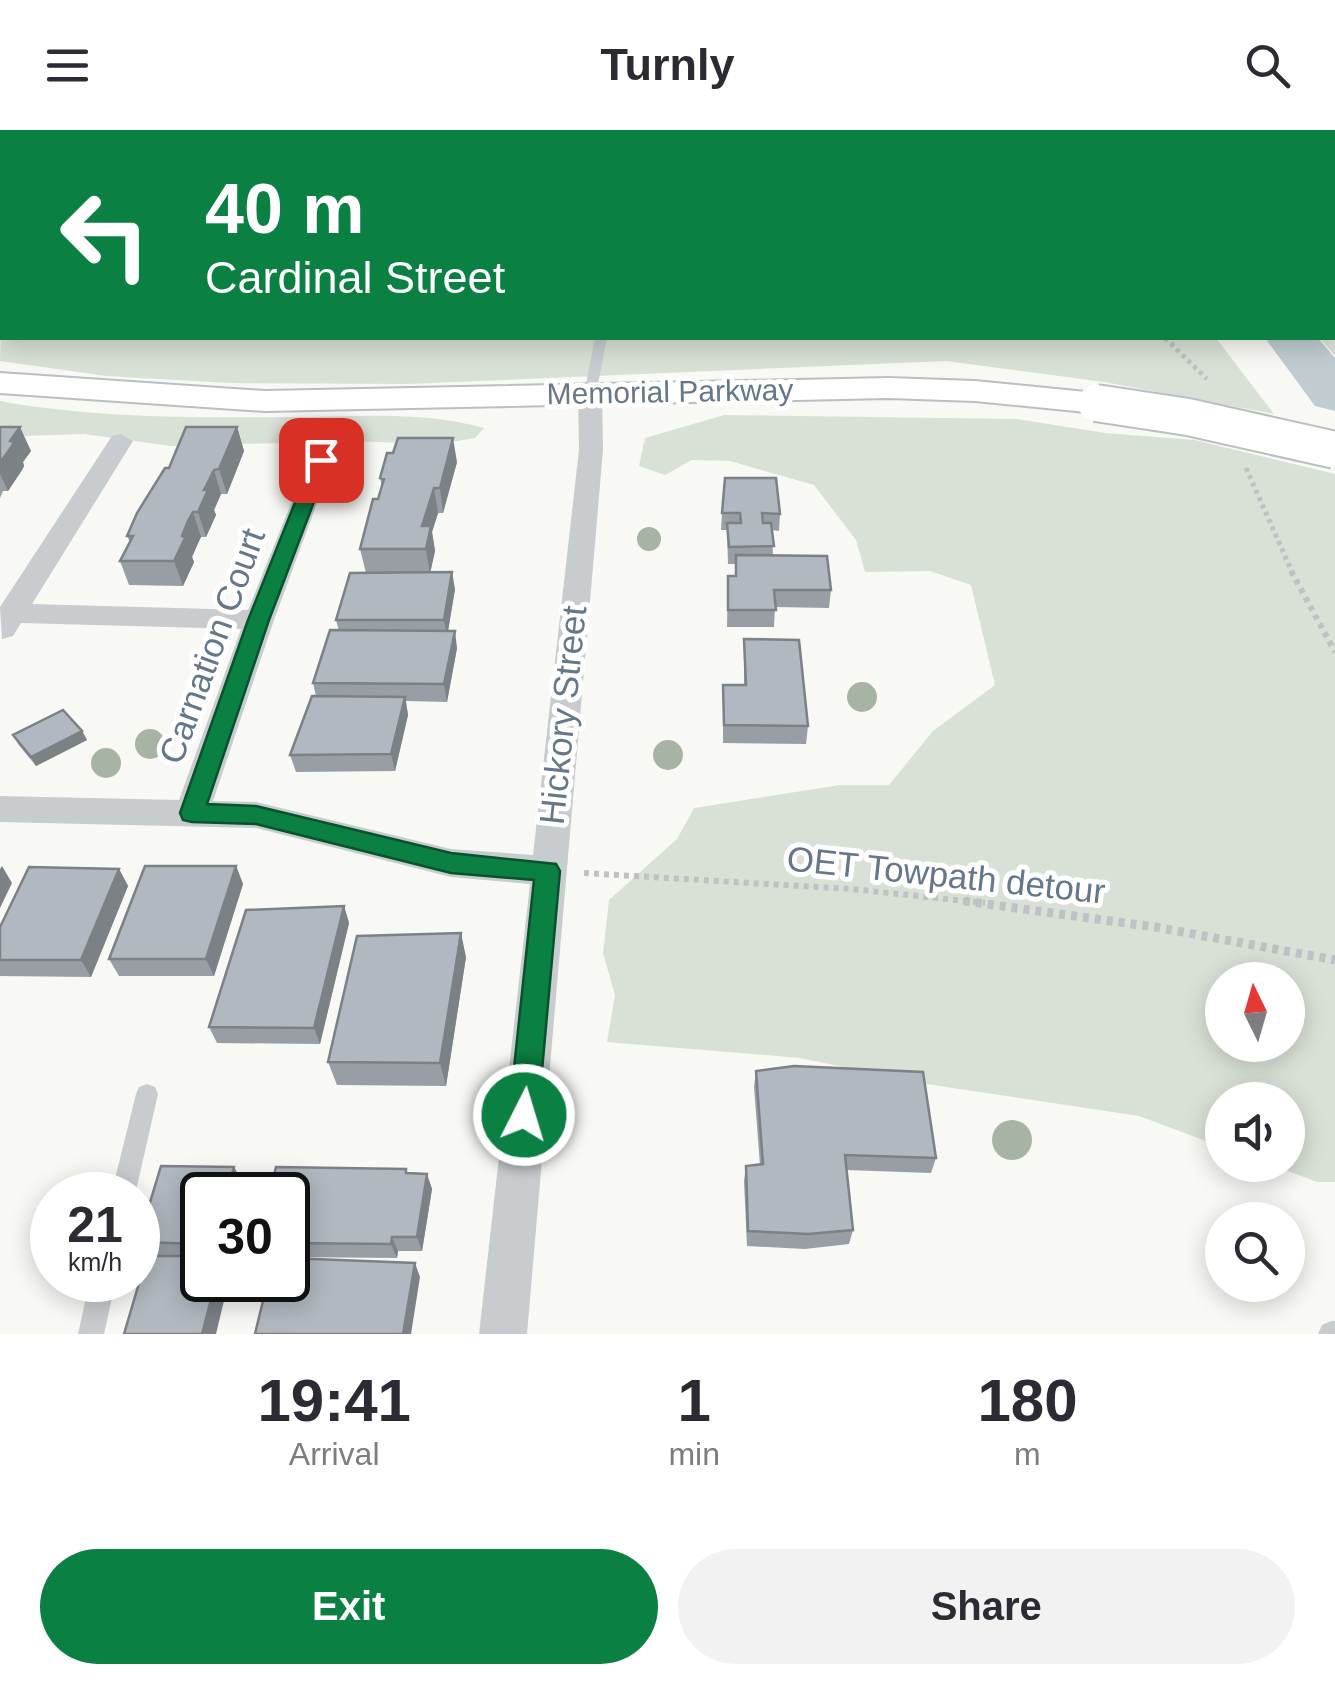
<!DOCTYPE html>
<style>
:root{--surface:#fff;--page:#f2f2f3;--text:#2b2b33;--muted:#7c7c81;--accent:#0b8043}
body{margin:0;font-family:Helvetica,sans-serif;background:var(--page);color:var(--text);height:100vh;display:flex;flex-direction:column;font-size:38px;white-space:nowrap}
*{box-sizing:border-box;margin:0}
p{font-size:32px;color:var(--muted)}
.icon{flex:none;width:55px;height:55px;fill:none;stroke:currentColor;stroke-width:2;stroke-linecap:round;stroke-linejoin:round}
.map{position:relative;height:1204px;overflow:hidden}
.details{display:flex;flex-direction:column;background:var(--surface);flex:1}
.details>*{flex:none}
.guide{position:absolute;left:0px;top:0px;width:1335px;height:210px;box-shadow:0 5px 25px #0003;background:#0b8043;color:#fff;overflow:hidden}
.needle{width:65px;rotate:355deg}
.fabs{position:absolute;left:1205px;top:832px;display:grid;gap:20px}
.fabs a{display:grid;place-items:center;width:100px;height:100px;border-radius:50%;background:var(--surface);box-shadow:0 5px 25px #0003;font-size:50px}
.speed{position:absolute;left:30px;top:1042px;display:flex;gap:20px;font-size:50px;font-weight:700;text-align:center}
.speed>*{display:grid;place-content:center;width:130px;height:130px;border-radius:50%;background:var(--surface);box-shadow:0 5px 25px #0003;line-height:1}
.speed small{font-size:25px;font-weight:400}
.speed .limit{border:5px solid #111;border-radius:15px;background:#fff;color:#111}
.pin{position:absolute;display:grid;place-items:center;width:85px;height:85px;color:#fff;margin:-42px;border-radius:20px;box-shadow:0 5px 15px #0006}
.me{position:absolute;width:110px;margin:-55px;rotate:5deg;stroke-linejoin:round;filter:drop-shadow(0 0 8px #0008)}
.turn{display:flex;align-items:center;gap:35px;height:210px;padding:0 40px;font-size:45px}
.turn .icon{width:130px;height:130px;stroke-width:2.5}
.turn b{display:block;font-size:70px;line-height:85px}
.eta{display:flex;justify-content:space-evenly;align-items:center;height:170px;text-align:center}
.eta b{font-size:60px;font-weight:600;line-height:70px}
.button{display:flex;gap:20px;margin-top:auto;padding:20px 40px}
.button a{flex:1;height:115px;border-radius:60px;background:var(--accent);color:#fff;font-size:40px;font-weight:600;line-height:115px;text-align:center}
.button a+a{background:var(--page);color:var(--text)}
header{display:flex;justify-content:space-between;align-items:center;height:130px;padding:0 40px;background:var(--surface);font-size:45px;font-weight:600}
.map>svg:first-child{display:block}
.green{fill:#d9e1d6;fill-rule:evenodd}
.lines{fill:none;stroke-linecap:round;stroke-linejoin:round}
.river{fill:#c1ccd1;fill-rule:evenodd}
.secondary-casing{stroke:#babfc4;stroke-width:4}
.path-far3{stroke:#bfc2c4;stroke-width:4;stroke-dasharray:2.5 2.5;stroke-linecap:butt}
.path-far2{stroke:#bfc2c4;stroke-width:5;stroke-dasharray:4 4;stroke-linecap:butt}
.path-far1{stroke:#bfc2c4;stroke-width:6;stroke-dasharray:5 5;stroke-linecap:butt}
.path{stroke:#bfc2c4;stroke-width:9;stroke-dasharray:6 6;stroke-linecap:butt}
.service{fill:#c8cccf;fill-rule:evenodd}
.minor{fill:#c8cccf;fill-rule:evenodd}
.secondary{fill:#fff;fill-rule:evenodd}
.secondary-bridge-casing{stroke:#babfc4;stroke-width:40;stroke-linecap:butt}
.secondary-bridge{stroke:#fff;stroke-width:36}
.tree{fill:#a7b3a3}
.wall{fill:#989ea4}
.shaded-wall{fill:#7c8186}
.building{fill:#b1b8bf;stroke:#7c8186;stroke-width:2.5}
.route{fill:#0b8043;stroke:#07532c;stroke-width:2.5}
.labels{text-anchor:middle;stroke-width:10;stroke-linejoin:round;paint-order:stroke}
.far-street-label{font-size:30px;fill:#657789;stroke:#fff}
.street-label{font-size:35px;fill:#657789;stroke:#fff}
</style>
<header><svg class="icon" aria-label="menu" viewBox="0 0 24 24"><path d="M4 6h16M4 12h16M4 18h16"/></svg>Turnly<svg class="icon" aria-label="search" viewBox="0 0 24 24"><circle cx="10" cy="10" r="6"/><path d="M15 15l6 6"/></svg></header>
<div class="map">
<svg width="1335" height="1204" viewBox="0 0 1335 1204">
<rect width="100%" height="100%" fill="#f8f8f5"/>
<path class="green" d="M166,0H1041L1043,2H163Z
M1140,0H1335V226L1320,208H1332V2Z
M2,158V208H1216L1274,284L1104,252L946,231L408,254L228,253L106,246L0,231Z
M0,271C92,288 192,288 285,287C349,287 423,280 484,298L475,308L439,314L349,311L171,316L84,304L24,306L0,315Z
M724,285L1017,289L1105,303L1195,310L1335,344V1052H1317L1272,1035H1288V970H1222V1017L1139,986L926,954L800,928L607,912L615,865L603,823L609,770L677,709L694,678L840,655H889L933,601L995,555L971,455L930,441L865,442L856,410L814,355L730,331L692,330L665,345L639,336L645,308ZM1222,850H1288V915H1222Z"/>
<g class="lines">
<path class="river" d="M1103,0H1143L1145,2H1105Z
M1265,208H1318L1335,228V281L1315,276Z"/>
<defs>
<path id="secondary" d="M0,243L265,261L888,248L975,251L1096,263L1108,266L1113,273L1108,280L1096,283L975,271L888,268L265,281L0,263Z"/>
</defs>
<use href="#secondary" class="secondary-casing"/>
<path class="path-far3" d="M249,2L253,0"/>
<path class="path-far2" d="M1165,208L1207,249
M1246,338L1293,444"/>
<path class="path-far1" d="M1291,441L1335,522
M584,743L851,759L985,773"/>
<path class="path" d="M964,771L1155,797L1335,830"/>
<path class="service" d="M595,208H607L596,264L590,268L584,264Z
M147,954L155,957L158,964L135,1065H111L136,964L139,957Z
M90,1150H116L104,1204H78Z
M1331,1191H1335V1204H1318L1322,1195Z"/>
<path class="minor" d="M590,257L602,264L603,320L527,1204H479L530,754L451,747L256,698L0,692V666L179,670L241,499L21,493L13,506L2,509L0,477L112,306L121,304L133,311L32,474L248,480L313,319L325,312L334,314L337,319L274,490L213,671L256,672L451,719L533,725L579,320L578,264Z"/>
<use href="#secondary" class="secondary"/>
<defs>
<path id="secondary-bridge" d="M1096,273L1188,287L1335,320"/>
</defs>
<use href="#secondary-bridge" class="secondary-bridge-casing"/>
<use href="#secondary-bridge" class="secondary-bridge"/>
</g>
<g class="tree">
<circle cx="649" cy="409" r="12"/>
<circle cx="862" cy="567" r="15"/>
<circle cx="150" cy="614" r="15"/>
<circle cx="668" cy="625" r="15"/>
<circle cx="106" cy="633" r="15"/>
<circle cx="1012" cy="1010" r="20"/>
</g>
<path class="wall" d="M0,297L31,321L23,332L24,336L22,340L8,361H3L0,368Z
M237,297L244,321L227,364H221L214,380L216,385L206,407H201L196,416L192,427L194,432L183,456L129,455L120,431L130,412L127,406L169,338Z
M457,332L443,383H438L432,402L435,421L430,442L455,459L448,501L457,518L447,572L406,571L408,585L395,641L296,642L290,625L316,566L313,553L339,501L336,490L366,443L360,419L382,356L380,348Z
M722,383L780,384L779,401L772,400L773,425L831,460L829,478L775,477L774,497H727L728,446H735V434H728L727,400H721Z
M744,509L808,596L806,614L723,613V555H744Z
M82,601L87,610L36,636L18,614L13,605Z
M236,736L243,754L214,846H119L109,829Z
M119,739L128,756L91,847L0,846V797Z
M344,776L349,793L320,914L217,913L209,897Z
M466,827L446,956L337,955L328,932Z
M756,941L936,1028L931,1043L846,1040L853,1100L849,1114L805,1119L747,1116L744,1051L746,1036L760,1035L754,957Z
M234,1037L242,1052L202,1065V1150L147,1126L138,1113V1110Z
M406,1039L407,1043L427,1044L432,1059L422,1121H398L397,1128L288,1127V1065Z"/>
<path class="shaded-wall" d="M20,297L31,321L23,332L24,336L22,340L8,361L0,344V333L10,311Z
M237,297L244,321L227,364L219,339Z
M453,308L457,332L443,383L440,358Z
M214,340L221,364L214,380L216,385L206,407L198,382L204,360Z
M434,358L438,383L432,402L435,421L430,444L422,396Z
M193,382L201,407L192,427L194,432L183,456L174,431L182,406Z
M452,442L455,459L447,507L444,490Z
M455,501L457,518L447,572L444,554Z
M405,567L408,585L395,641L391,624Z
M82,601L87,610L36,636L31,627Z
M2,736L12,753L0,778V739Z
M236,736L243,754L214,846L206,829Z
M119,739L128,756L91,847L81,830Z
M344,776L349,793L320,914L314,898Z
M461,803L466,827L446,956L440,933Z
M234,1037L242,1052L239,1065H226Z
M427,1044L432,1059L422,1121L417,1107Z
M392,1107L398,1121L397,1128L391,1114Z
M415,1133L420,1147L411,1204H403Z
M216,1150H229L216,1204H202Z"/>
<path class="building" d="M0,297H20L10,311L14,312L12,316L0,333Z
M186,297H237L219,339L214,340L204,360H208L198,382H193L188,391L182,406L185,408L174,431H120L133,406H127L137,383L165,338H169Z
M398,308H453L440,358H434L422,396H431L426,419H360L373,369H378L384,349L380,348L387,323H393Z
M725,348H776L780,384L762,383L763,393H771L774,416L729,417L727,393H741L740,383H722Z
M736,425L827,426L831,460H774L776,480H728V446H736Z
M452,442L444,490H336L350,443Z
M330,500L455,501L444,554L313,553Z
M744,509L799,510L808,596L724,595L723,555H746Z
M312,566L405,567L391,624L290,625Z
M63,580L82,601L31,627L13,605Z
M145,736H236L206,829H109Z
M29,737L119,739L81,830H0V797Z
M344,776L314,898L209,897L246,780Z
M461,803L440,933L328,932L357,806Z
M794,936L923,942L936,1028L845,1025L853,1100L808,1104L748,1101L746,1036L763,1034L756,941Z
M161,1036L234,1037L226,1065H202V1114L138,1112Z
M276,1037L406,1039V1043L427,1044L417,1107H392L391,1114L288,1113V1065H269Z
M147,1126H202V1150H216L202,1204H124Z
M288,1128L415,1133L403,1204H255L268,1150H288Z"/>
<path class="route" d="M321,324L330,330L269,490L207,674L256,676L451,723L556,734L560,741L538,985L534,995L524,999L513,995L509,985L534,750L451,743L256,694L192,692L183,690L180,683L248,490L312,330Z"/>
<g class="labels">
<g class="far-street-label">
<text transform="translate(670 262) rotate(-1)" y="10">Memorial Parkway</text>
</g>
<g class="street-label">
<text transform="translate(212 516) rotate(-70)" y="12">Carnation Court</text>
<text transform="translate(563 585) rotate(-84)" y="12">Hickory Street</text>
<text transform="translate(946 745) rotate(6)" y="12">OET Towpath detour</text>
</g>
</g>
</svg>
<div class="fabs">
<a><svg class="needle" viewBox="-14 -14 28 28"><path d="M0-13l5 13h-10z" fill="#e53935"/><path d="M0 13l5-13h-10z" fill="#7c7c81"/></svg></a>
<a><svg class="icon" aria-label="sound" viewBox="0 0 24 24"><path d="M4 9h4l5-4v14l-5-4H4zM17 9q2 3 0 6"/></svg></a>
<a><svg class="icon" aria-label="search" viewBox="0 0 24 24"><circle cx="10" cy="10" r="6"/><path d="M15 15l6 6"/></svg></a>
</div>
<div class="speed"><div>21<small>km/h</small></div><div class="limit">30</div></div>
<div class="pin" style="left:321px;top:330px;background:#d93025"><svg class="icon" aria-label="arrive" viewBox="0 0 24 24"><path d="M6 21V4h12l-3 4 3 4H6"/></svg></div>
<svg class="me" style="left:524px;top:985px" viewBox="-20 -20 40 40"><circle r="17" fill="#0b8043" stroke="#fff" stroke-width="3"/><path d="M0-11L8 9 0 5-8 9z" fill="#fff"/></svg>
<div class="guide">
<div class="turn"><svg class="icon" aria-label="left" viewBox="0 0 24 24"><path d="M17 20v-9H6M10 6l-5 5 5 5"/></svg><div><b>40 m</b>Cardinal Street</div></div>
</div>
</div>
<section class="details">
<div class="eta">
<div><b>19:41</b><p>Arrival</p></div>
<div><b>1</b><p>min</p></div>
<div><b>180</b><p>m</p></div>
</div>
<div class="button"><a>Exit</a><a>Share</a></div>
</section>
